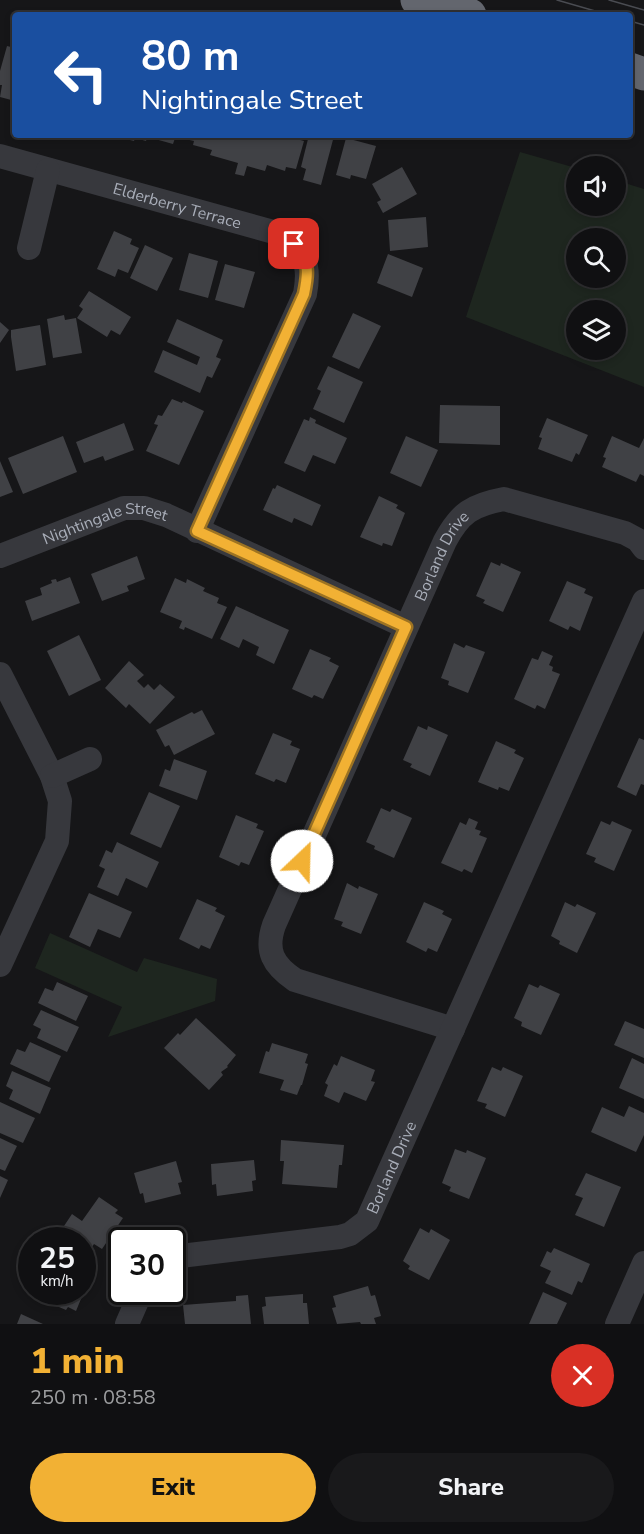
<!DOCTYPE html>
<meta charset="utf-8">
<style>
:root{--surface:#101012;--page:#19191b;--text:#f1f3f6;--muted:#9c9d9f;--line:#303032;--accent:#f2b134}
body{margin:0;font-family:"Nunito Sans",sans-serif;background:var(--page);color:var(--text);height:100vh;display:flex;flex-direction:column;font-size:22px;white-space:nowrap}
*{box-sizing:border-box;margin:0}
p{font-size:20px;color:var(--muted)}
.icon{flex:none;width:33px;height:33px;fill:none;stroke:currentColor;stroke-width:2;stroke-linecap:round;stroke-linejoin:round}
.map{position:relative;height:1324px;overflow:hidden}
.sheet{display:flex;flex-direction:column;background:var(--surface);flex:1}
.sheet>*{flex:none}
.top-card{position:absolute;left:12px;top:12px;width:621px;height:126px;border-radius:6px;box-shadow:0 3px 9px #0003,0 0 0 2px var(--line);background:#1a4fa0;color:#fff;overflow:hidden}
.fabs{position:absolute;left:566px;top:156px;display:grid;gap:12px}
.fabs a{display:grid;place-items:center;width:60px;height:60px;border-radius:50%;background:var(--surface);box-shadow:0 3px 9px #0003,0 0 0 2px var(--line);font-size:30px}
.speed{position:absolute;left:18px;top:1227px;display:flex;gap:12px;font-size:30px;font-weight:700;text-align:center}
.speed>*{display:grid;place-content:center;width:78px;height:78px;border-radius:50%;background:var(--surface);box-shadow:0 3px 9px #0003,0 0 0 2px var(--line);line-height:1}
.speed small{font-size:15px;font-weight:400}
.speed .limit{border:3px solid #111;border-radius:9px;background:#fff;color:#111}
.pin{position:absolute;display:grid;place-items:center;width:51px;height:51px;color:#fff;margin:-26px;border-radius:12px;box-shadow:0 3px 9px #0006}
.me{position:absolute;width:66px;margin:-33px;rotate:24deg;stroke-linejoin:round;filter:drop-shadow(0 0 4px #0008)}
.turn{display:flex;align-items:center;gap:21px;height:126px;padding:0 30px;font-size:27px}
.turn .icon{width:78px;height:78px;stroke-width:2.5}
.turn b{display:block;font-size:42px;line-height:51px}
.round{display:grid;place-items:center;flex:none;width:63px;height:63px;border-radius:32px;background:var(--page)}
.summary{display:flex;align-items:center;justify-content:space-between;height:102px;padding:0 30px}
h1{font-size:36px;font-weight:800;line-height:45px;color:var(--accent)}
.action{display:flex;gap:12px;margin-top:auto;padding:12px 30px}
.action a{flex:1;height:69px;border-radius:36px;background:var(--accent);color:#111;font-size:24px;font-weight:800;line-height:69px;text-align:center}
.action a+a{background:var(--page);color:var(--text)}
.map>svg:first-child{display:block}
.green{fill:#1e261f;fill-rule:evenodd}
.building{fill:#404145}
.lines{fill:none;stroke-linecap:round;stroke-linejoin:round}
.street{stroke:#37383d;stroke-width:24}
.highway{stroke:#63666e;stroke-width:33}
.tram{stroke:#4a4c52;stroke-width:1.5}
.route-casing{stroke:#9d7322;stroke-width:15}
.route{stroke:#f2b134;stroke-width:10}
.labels{text-anchor:middle;stroke-width:4.5;stroke-linejoin:round;paint-order:stroke}
.street-label{font-size:16px;fill:#a8adb8;stroke:#111113}
</style>
<div class="map">
<svg width="644" height="1324" viewBox="0 0 644 1324">
<rect width="100%" height="100%" fill="#161618"/>
<path class="green" d="M520,152L576,168V206H615V180L644,189V387L466,317ZM576,238H615V278H576ZM576,310H615V350H576Z
M50,933L137,972L144,958L217,979L215,1001L108,1037L122,1007L35,968Z"/>
<path class="building" d="M7,46L15,48V101L0,97L2,85H0V71Z
M119,135H148L146,141L135,138L134,141L118,137Z
M156,135H176L173,144L155,139Z
M186,135H267L274,138L275,135H282L304,141L296,169L286,167L285,171L267,165L265,171L247,166L244,176L235,174L238,163L210,155L212,150L193,145L194,141L185,139Z
M309,135L334,136L321,185L303,180L306,169L301,167Z
M346,138L376,146L366,179L351,175L350,179L336,175Z
M402,167L417,194L383,213L377,202L381,200L372,184Z
M426,217L428,247L390,251L388,220Z
M114,231L132,239L130,244L139,248L128,273L118,269L115,277L97,269Z
M145,245L173,258L157,291L130,278Z
M189,253L218,261L208,298L179,290Z
M388,254L423,268L412,297L377,283Z
M225,264L255,272L244,308L215,300Z
M89,291L131,317L120,335L111,330L107,337L77,318L83,309L79,306Z
M353,313L381,326L359,369L332,357Z
M64,315L65,320L76,318L82,353L53,358L47,319Z
M177,319L223,340L216,357L221,359L212,378L207,376L200,393L154,372L163,350L197,365L200,357L167,342Z
M0,322L9,330L0,343Z
M40,325L46,365L16,371L11,337V330Z
M328,366L363,382L344,423L313,409L321,391L317,389Z
M172,399L182,403L183,401L204,411L179,465L146,451L158,425L154,424L158,415L162,416Z
M440,405L500,406V445L439,443Z
M310,417L316,420L315,423L347,438L335,464L313,455L305,472L284,463L304,419L309,421Z
M547,418L588,435L579,455L576,453L572,462L538,449L542,438L539,437Z
M124,423L134,450L105,461L103,456L84,463L76,442Z
M63,436L77,472L23,494L8,458Z
M406,436L438,450L421,487L390,473Z
M612,436L639,448L644,438V476L640,474L636,482L602,467L606,458L603,457Z
M0,461L13,492L0,497Z
M277,485L321,505L312,526L294,518L292,523L263,510L273,488L275,489Z
M379,496L398,505L396,508L405,513L392,546L383,543L382,546L360,537Z
M137,556L145,579L127,586L129,591L102,601L91,574Z
M491,562L500,566L501,563L521,572L503,612L483,603L485,600L476,596Z
M70,577L80,603L32,621L25,601L42,595L40,588L52,583L51,580L56,579L57,582Z
M175,578L186,583L187,579L205,588L203,591L219,598L217,603L227,607L212,639L185,627L184,630L179,628L182,621L160,612Z
M567,581L586,589L584,593L593,597L580,631L570,626L568,630L549,621Z
M236,606L289,630L274,664L256,655L259,647L243,639L239,648L220,639Z
M79,635L101,680L69,696L47,651Z
M454,643L464,648L466,645L485,652L468,693L448,685L449,681L441,678Z
M310,649L331,658L329,661L339,666L323,699L314,695L312,698L292,689Z
M542,651L553,656L549,665L553,667L552,671L560,674L545,709L537,705L535,709L514,699L532,658L538,660Z
M129,661L144,675L137,681L144,688L148,684L154,690L160,684L175,697L150,724L129,704L126,708L105,688Z
M202,710L215,734L174,755L169,745L165,747L156,730L192,712L194,714Z
M418,726L427,730L428,726L448,735L430,776L410,767L412,764L403,760Z
M273,733L292,741L290,745L300,749L286,783L276,779L274,782L255,774Z
M639,738L644,740V785L641,784L636,796L617,787Z
M496,741L516,750L514,753L524,758L509,791L499,787L498,790L478,782Z
M174,759L207,771L197,800L159,786L165,769L170,771Z
M149,792L180,806L161,848L130,834Z
M381,808L390,812L392,809L412,818L394,858L374,849L375,846L366,842Z
M236,815L258,824L256,828L264,831L249,865L241,862L239,866L219,857Z
M469,818L478,822L475,829L481,831L479,835L487,838L472,873L464,869L462,872L441,863L460,822L466,825Z
M601,821L610,825L612,821L632,830L614,871L594,862L596,858L586,854Z
M117,842L159,862L147,888L126,878L118,896L97,887L105,869L99,866L106,850L112,853Z
M347,883L358,889L359,886L378,894L361,934L341,926L343,922L334,919Z
M89,893L132,912L120,938L98,929L90,947L69,937Z
M197,899L217,908L215,911L225,916L210,949L201,945L199,949L179,939Z
M424,902L444,911L442,914L452,919L437,952L428,948L426,952L406,942Z
M565,902L575,907L577,904L596,913L577,953L559,944L560,941L551,936Z
M57,982L88,996L76,1021L38,1003L45,988L53,991Z
M529,984L538,988L540,985L560,994L541,1035L521,1026L522,1022L514,1018Z
M41,1010L79,1027L67,1052L37,1038L41,1029L33,1025Z
M196,1018L236,1055L227,1066L228,1067L221,1072L223,1075L209,1090L164,1048L178,1033L180,1035Z
M625,1021L644,1029V1058L614,1045Z
M30,1042L61,1056L49,1082L10,1064L17,1049L25,1052Z
M272,1043L308,1054L305,1063L308,1064L302,1085H301L297,1095L280,1090L284,1080L259,1073L266,1051L269,1052Z
M341,1056L375,1070L371,1081L375,1082L366,1101L344,1092L339,1103L324,1096L328,1085L325,1083L334,1064L337,1066Z
M632,1058L644,1064V1099L619,1088Z
M492,1067L501,1071L503,1067L523,1076L505,1117L485,1108L487,1104L477,1101Z
M12,1071L51,1088L40,1114L9,1099L13,1090L6,1086Z
M0,1102L35,1118L23,1143L0,1133Z
M629,1106L644,1113V1135L636,1152L591,1132L602,1107L624,1117Z
M0,1138L17,1146L5,1171L0,1169Z
M281,1140L344,1145L342,1165H339L337,1188L282,1184L284,1161H280Z
M455,1149L466,1153L467,1150L486,1158L469,1199L449,1191L451,1187L442,1183Z
M254,1160L256,1180L252,1181L253,1191L217,1196L216,1184L212,1185L211,1164Z
M176,1161L182,1182L178,1183L181,1194L145,1203L143,1193L140,1194L134,1173Z
M586,1173L621,1187L604,1227L575,1215L583,1198L575,1195Z
M0,1176L8,1180L0,1198Z
M99,1197L118,1210L115,1213L123,1218L102,1249L94,1244L92,1247L76,1236L72,1240L60,1232L72,1214L82,1221Z
M420,1228L429,1233L431,1229L450,1240L429,1280L408,1269L410,1266L403,1261Z
M554,1248L590,1264L582,1283L578,1281L572,1295L545,1283L551,1271L540,1266L547,1251L551,1253Z
M82,1273L90,1277L76,1311L68,1307L66,1310L45,1301L50,1292H82Z
M368,1286L371,1296L375,1295L381,1316L374,1318L376,1324H361L360,1322L337,1324L332,1308L336,1307L333,1296Z
M543,1292L567,1303L557,1324H529Z
M303,1294V1303H307L309,1324H264L262,1307L266,1306L265,1297Z
M248,1295L251,1324H185L183,1305L236,1301V1296Z
M21,1314L43,1324H17Z"/>
<g class="lines">
<g class="street">
<path id="s1" d="M0,156L277,233C304,251 311,262 305,294L197,531"/>
<path d="M29,248L48,170"/>
<path id="s2" d="M0,556L124,508H144L166,515L406,627"/>
<path d="M0,674L52,776L60,801L57,841L0,965"/>
<path d="M52,776L90,759"/>
<path id="s3" d="M453,1029L295,980C273,965 265,951 274,925L445,541C460,513 472,505 504,499L625,533L638,540L644,548"/>
<path id="s4" d="M172,1257L340,1237L350,1234L367,1221L644,601"/>
<path d="M127,1324L141,1292"/>
<path d="M617,1324L644,1263"/>
</g>
<path class="highway" d="M417,0L470,15
M630,69L644,74"/>
<path class="tram" d="M557,0L609,15
M609,0L644,10
M630,21L644,25"/>
</g>
<g class="lines">
<defs>
<path id="route" d="M294,244C309,264 309,270 304,294L197,531L406,627L302,861"/>
</defs>
<use href="#route" class="route-casing"/>
<use href="#route" class="route"/>
</g>
<g class="labels">
<g class="street-label">
<text dy="6" stroke="none"><textPath href="#s1" startOffset="184">Elderberry Terrace</textPath></text>
<text dy="6" stroke="none"><textPath href="#s2" startOffset="112">Nightingale Street</textPath></text>
<text dy="6" stroke="none"><textPath href="#s3" startOffset="636">Borland Drive</textPath></text>
<text dy="6" stroke="none"><textPath href="#s4" startOffset="260">Borland Drive</textPath></text>
</g>
</g>
</svg>
<div class="fabs">
<a><svg class="icon" aria-label="sound" viewBox="0 0 24 24"><path d="M4 9h4l5-4v14l-5-4H4zM17 9q2 3 0 6"/></svg></a>
<a><svg class="icon" aria-label="search" viewBox="0 0 24 24"><circle cx="10" cy="10" r="6"/><path d="M15 15l6 6"/></svg></a>
<a><svg class="icon" aria-label="layers" viewBox="0 0 24 24"><path d="M12 4l9 5-9 5-9-5zM3 14l9 5 9-5"/></svg></a>
</div>
<div class="speed"><div>25<small>km/h</small></div><div class="limit">30</div></div>
<div class="pin" style="left:294px;top:244px;background:#d93025"><svg class="icon" aria-label="arrive" viewBox="0 0 24 24"><path d="M6 21V4h12l-3 4 3 4H6"/></svg></div>
<svg class="me" style="left:302px;top:861px" viewBox="-20 -20 40 40"><circle r="19" fill="#fff"/><path d="M0-13L10 11 0 6-10 11z" fill="#f2b134"/></svg>
<div class="top-card">
<div class="turn"><svg class="icon" aria-label="left" viewBox="0 0 24 24"><path d="M17 20v-9H6M10 6l-5 5 5 5"/></svg><div><b>80 m</b>Nightingale Street</div></div>
</div>
</div>
<section class="sheet">
<div class="summary"><div><h1>1 min</h1><p>250 m · 08:58</p></div><a class="round" style="background:#d93025;color:#fff"><svg class="icon" aria-label="close" viewBox="0 0 24 24"><path d="M6 6l12 12M18 6L6 18"/></svg></a></div>
<div class="action"><a>Exit</a><a>Share</a></div>
</section>
